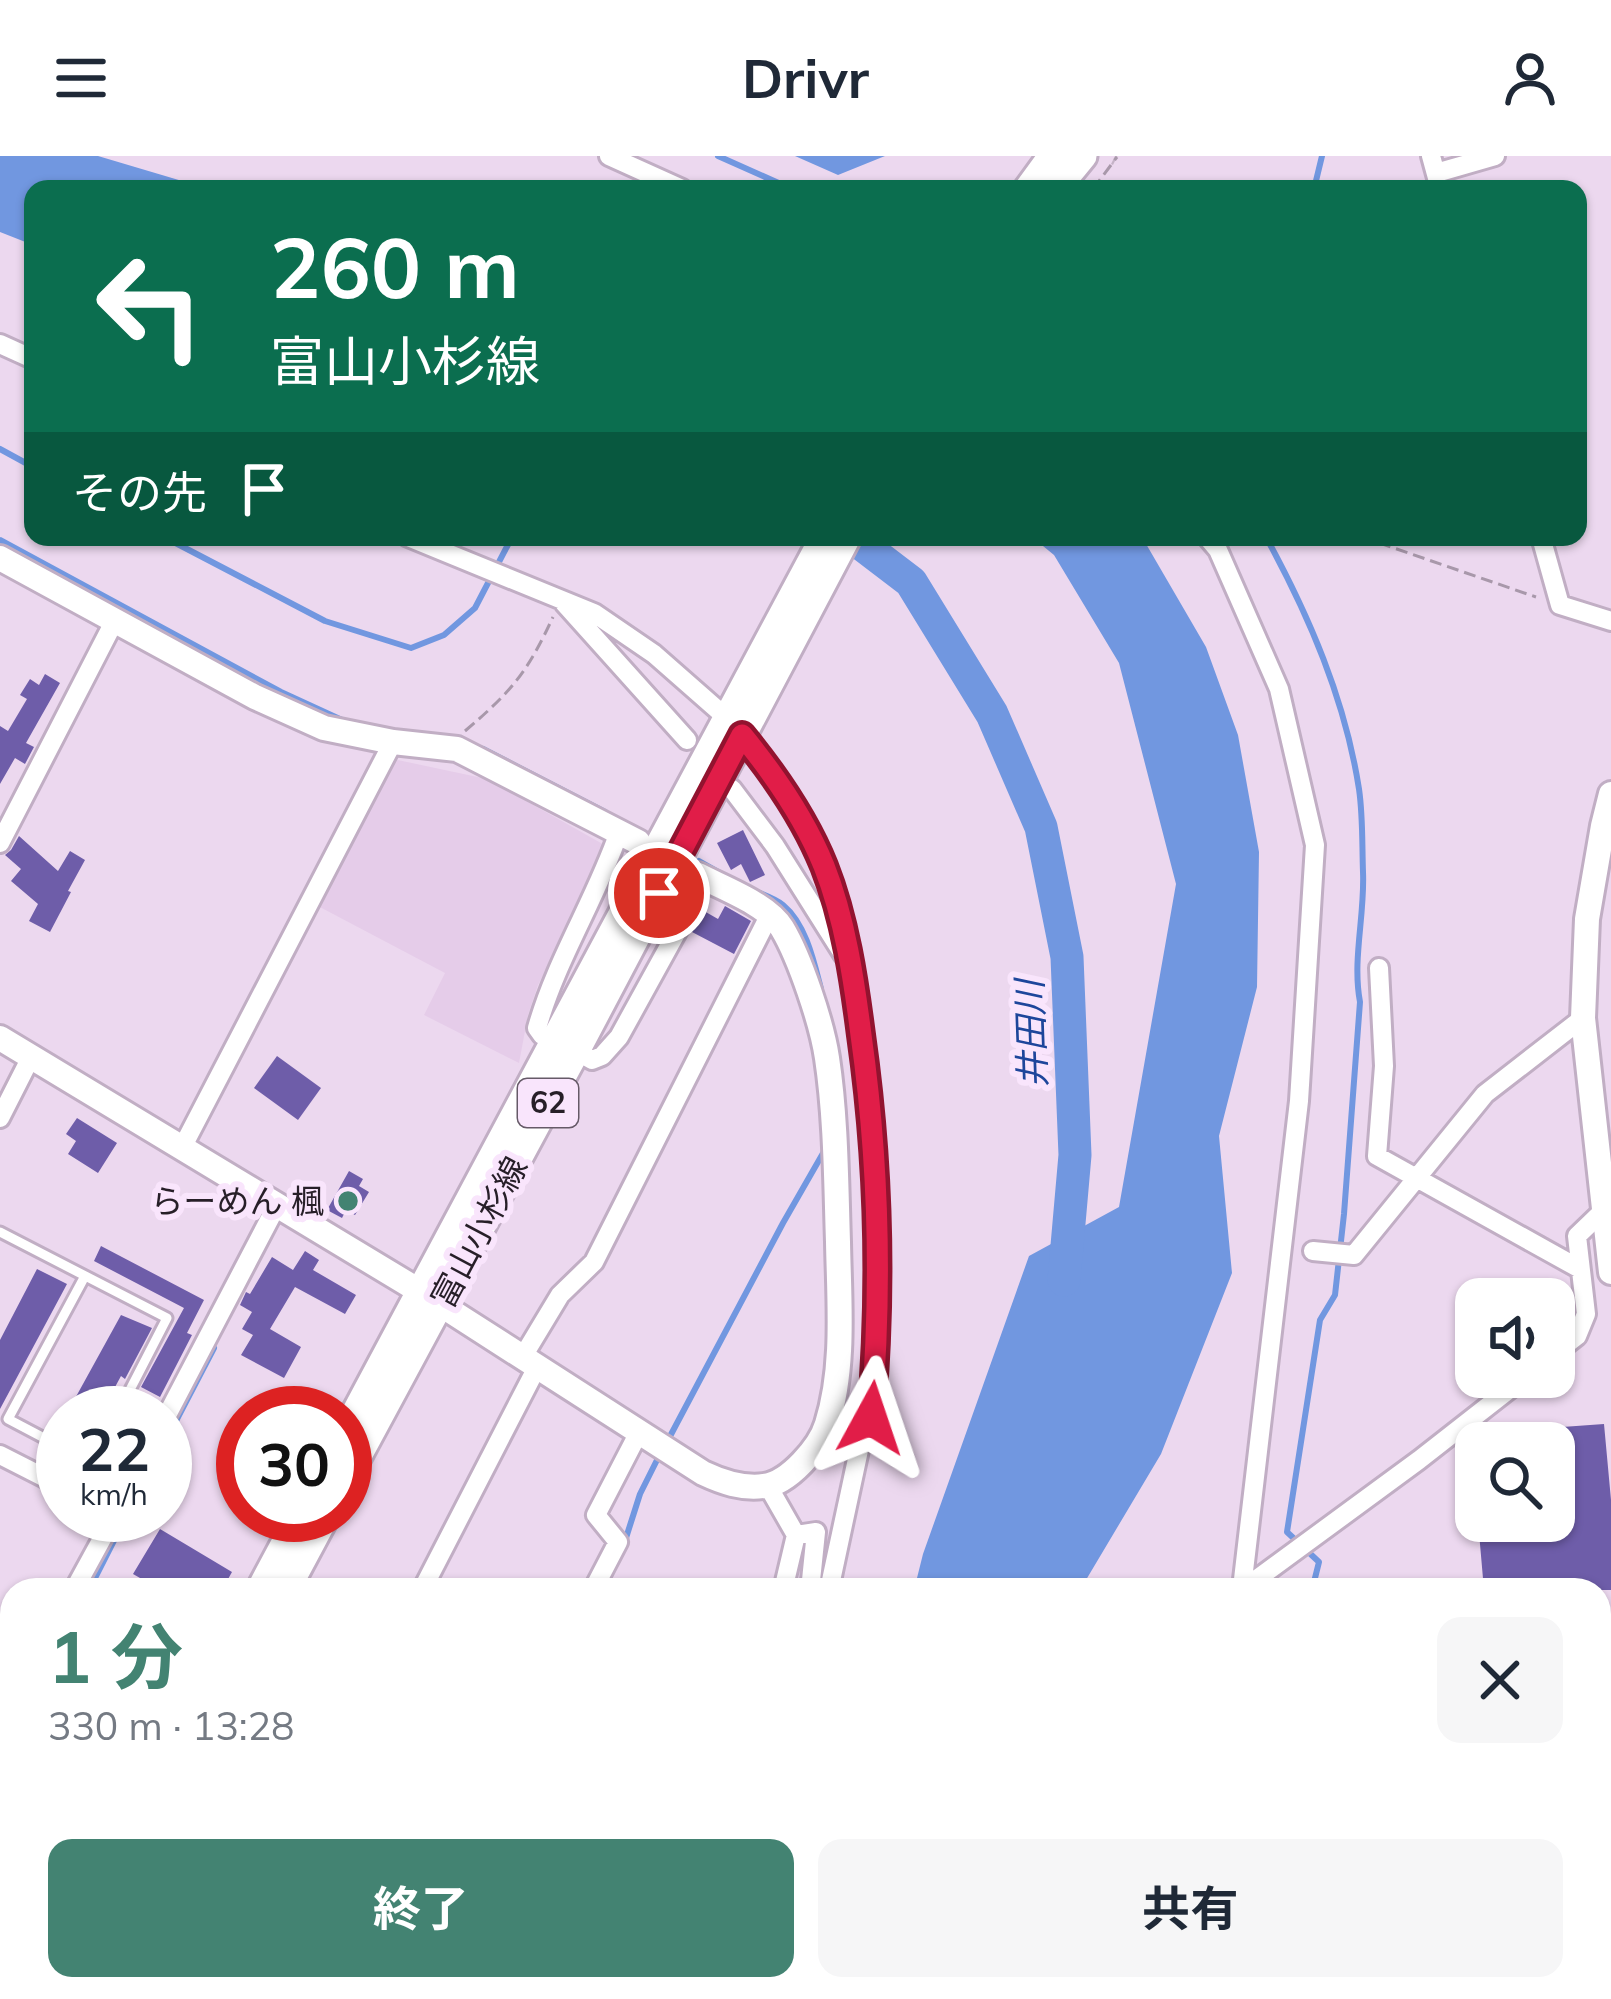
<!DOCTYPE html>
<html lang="ja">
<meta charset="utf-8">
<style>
:root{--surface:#fff;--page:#f6f6f7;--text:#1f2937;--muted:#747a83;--accent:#438372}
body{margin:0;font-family:Mulish,"Noto Sans JP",sans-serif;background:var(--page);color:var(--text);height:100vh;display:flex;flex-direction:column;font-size:45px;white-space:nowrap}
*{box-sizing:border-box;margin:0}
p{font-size:39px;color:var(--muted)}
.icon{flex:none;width:66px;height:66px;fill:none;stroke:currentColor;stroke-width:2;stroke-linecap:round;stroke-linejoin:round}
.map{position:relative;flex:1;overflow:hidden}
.side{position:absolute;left:0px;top:1422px;width:1611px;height:423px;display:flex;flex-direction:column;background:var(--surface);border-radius:36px 36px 0 0;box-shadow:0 3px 9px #0004}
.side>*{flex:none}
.hud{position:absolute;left:24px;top:24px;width:1563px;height:366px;border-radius:24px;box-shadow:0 3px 9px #0004;background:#0b6e4f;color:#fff;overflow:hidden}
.fabs{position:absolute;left:1455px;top:1122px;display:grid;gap:24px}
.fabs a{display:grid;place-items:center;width:120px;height:120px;border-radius:24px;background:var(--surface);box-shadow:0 3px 9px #0004;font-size:60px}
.speed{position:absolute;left:36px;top:1230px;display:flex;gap:24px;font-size:60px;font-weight:700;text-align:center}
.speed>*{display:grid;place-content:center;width:156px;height:156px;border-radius:50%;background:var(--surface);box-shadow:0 3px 9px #0004;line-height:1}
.speed small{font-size:30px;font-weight:400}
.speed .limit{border:18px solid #d22;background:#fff;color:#111}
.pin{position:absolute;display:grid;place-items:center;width:102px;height:102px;color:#fff;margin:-51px;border:6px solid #fff;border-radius:50%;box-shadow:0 3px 12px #0007}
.me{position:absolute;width:132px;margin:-66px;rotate:5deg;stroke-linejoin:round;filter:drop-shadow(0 0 9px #0008)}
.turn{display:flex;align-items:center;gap:42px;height:252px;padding:0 48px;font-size:54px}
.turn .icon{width:156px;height:156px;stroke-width:2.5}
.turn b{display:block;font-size:84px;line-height:102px}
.then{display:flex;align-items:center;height:114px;padding:0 48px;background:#0003;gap:24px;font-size:45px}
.round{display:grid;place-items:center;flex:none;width:126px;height:126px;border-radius:24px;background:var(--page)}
.head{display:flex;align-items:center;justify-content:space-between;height:204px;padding:0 48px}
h1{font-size:72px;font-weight:700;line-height:90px;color:var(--accent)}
.primary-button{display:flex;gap:24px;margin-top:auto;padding:24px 48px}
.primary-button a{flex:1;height:138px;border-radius:24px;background:var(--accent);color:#fff;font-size:48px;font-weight:700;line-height:138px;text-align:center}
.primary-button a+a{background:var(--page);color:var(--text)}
header{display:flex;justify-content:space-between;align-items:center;height:156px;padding:0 48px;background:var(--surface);font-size:54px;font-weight:700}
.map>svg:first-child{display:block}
.built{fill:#e5cce9}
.water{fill:#7197e0}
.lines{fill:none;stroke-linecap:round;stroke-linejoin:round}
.stream{stroke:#7197e0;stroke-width:6}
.river{stroke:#7197e0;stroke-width:33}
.building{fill:#6e5da9}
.street-tunnel{stroke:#c5b3c7;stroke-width:18;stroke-dasharray:18 9;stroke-linecap:butt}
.lane-casing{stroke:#c1aec4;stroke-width:15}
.street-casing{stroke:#c1aec4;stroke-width:24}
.secondary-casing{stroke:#c1aec4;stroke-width:30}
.primary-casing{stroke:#c1aec4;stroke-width:33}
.path{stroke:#a898aa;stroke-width:3;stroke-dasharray:12 6;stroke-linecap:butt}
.lane{stroke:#fff;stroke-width:9}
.street{stroke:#fff;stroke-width:18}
.secondary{stroke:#fff;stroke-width:24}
.primary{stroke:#fff;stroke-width:27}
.route-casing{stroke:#92132f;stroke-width:30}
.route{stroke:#e11d48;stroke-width:21}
.poi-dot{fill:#438372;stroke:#f9e5fc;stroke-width:4.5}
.labels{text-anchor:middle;stroke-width:12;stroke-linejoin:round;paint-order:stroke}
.shield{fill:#f9e5fc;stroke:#665a68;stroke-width:3}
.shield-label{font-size:30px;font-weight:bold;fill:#271f28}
.poi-label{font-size:33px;fill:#271f28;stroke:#f9e5fc;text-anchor:end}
.street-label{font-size:33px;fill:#271f28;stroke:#f9e5fc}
.water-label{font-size:36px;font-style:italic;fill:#1d469b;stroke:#f9e5fc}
</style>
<header><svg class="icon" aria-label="menu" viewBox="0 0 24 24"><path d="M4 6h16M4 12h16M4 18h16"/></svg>Drivr<svg class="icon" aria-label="person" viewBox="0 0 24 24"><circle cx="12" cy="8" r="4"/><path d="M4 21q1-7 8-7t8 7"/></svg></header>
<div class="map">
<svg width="1611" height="1843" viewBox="0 0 1611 1843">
<rect width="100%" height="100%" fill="#ecd8ef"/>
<path class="built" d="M393,603L487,623L608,691L538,829L528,859L519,907L424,859L445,817L316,749Z"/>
<path class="water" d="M0,0H98L209,33H33V89L0,76Z
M795,0H885L838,19Z
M1032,381H1142L1206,491L1238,579L1259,696L1257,831L1219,980L1232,1117L1161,1298L1080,1434H914L923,1398L1029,1100L1119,1051L1176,728L1119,507L1054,399Z
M813,1833H927L926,1843H811Z"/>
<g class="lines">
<path class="stream" d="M718,0L792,33
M1314,33L1322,0
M0,293L33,311
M164,381L325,465L411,492L444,479L475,452L512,381
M1266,381C1309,460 1345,543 1359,633C1363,660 1362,689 1363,716C1365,759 1352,804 1360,846L1344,1058L1335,1139L1320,1164L1287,1376L1319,1406L1312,1434
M0,384L281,536L342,564
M483,593L605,656
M699,705L722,718
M755,735C764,739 776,743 783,749C806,768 814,806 821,833
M165,1286L214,1192
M667,1286L783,1067L826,992
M625,1385L640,1338L660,1298
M89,1434L127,1359
M0,1605L12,1582
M1223,1843L1226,1833"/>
<path class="river" d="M852,381L911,426L992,558L1041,671L1067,801L1075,999L1064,1124
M952,1843L954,1833"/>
</g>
<path class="building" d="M45,518L60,527L26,587L34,591L25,608L15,602L0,628V570L8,575L27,543L20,539L30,523L39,529Z
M743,674L765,719L750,726L741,708L731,714L717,687Z
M19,680L58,715L70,695L85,704L68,735L71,736L50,776L29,765L38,748L11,725L21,713L5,699L11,694Z
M725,750L751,765L734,798L692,776L704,755L718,763Z
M277,900L321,932L298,964L254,932Z
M77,962L117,987L98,1017L68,998L76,985L66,978Z
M349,1015L363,1023L359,1030L369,1036L355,1059L346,1054L342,1062L327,1054Z
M101,1090L204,1144L187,1177L192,1179L160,1241L141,1231L184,1152L94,1105Z
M305,1095L319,1104L313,1114L356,1139L345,1158L295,1131L270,1173L301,1191L284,1222L241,1199L253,1179L242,1173L252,1156L240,1149L246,1136L250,1138L272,1101L293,1114Z
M37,1113L67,1128L0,1253V1184Z
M121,1159L152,1172L125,1223L121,1220L101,1257H67Z
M1604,1268L1611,1344V1434H1484L1478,1365H1554V1287H1494V1276Z
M160,1373L232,1416L222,1434H161L133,1418Z"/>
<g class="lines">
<path class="street-tunnel" d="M1115,0L1117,1"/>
<defs>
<path id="lane" d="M0,1076L167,1162L118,1257
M63,1292L8,1263L85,1120"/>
<path id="street" d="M609,0L682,33
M1431,0L1440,33
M1436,17L1495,0
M0,188L33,203
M408,381L594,457L654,498L728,563
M1207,381L1218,394L1279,533L1315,689L1299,945L1242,1432
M1541,381L1560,449L1611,465
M564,447L687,584
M742,579L781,632L824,709L838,755L856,836L869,936L876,1055L878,1179L871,1261L859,1294L829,1434
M732,633L775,690L843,798
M0,687L115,464
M1379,812L1384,910L1377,1000L1580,1113
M555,885L542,879L537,872C556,804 596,743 619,676
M576,895L592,904L602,900L619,881L706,723
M0,962L31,901
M182,992L393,586
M1313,1095L1354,1099L1485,938L1583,862
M1554,1198L1577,1180L1586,1158L1577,1080L1604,1054L1610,1052
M522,1202L560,1139L594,1106L770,758
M165,1263L277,1049
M0,1299L63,1331
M768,1330L796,1379L816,1376L810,1434
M74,1434L115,1359
M422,1434L537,1211
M593,1434L618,1386L596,1359L639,1276
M783,1434L796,1379
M1242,1434L1419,1304L1525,1221
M0,1573L12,1551
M485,1833L505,1843
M212,1843L217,1833
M383,1843L388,1833
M697,1843L700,1833
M735,1843L737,1833
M1178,1843L1181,1833"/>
<path id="secondary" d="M0,402L255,541L324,572L393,586L457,593L638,686
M1611,638L1603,670L1587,763L1583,862L1611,1116
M0,882L421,1136L703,1317C722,1326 742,1333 764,1330C789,1327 820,1291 827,1268C845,1211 839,1145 838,1086C836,1025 836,962 827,902C822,868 800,802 782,772C767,748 723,732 698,719
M1599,1527L1611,1521
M1244,1843L1247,1833"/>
<path id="primary" d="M1028,33L1052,0
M1056,33L1083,0
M345,1276L824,381
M345,1324L576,895L847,381
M260,1434L300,1359
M286,1434L326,1359
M38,1843L44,1833
M63,1843L69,1833"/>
</defs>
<use href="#lane" class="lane-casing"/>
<use href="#street" class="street-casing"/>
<use href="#secondary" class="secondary-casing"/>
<use href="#primary" class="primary-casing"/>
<path class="path" d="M1093,33L1117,1
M1362,381L1536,441
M465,575C512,535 527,517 553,461"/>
<use href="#lane" class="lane"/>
<use href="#street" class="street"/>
<use href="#secondary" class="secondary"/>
<use href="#primary" class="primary"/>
</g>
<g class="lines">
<defs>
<path id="route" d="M659,737L742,579C774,618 805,663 824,710C845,763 854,824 861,879C879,1006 882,1134 871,1262"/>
</defs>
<use href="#route" class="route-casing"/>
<use href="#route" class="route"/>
</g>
<circle class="poi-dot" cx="348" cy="1045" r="12"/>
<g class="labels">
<rect class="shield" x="518" y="923" width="60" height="48" rx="9"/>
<g class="shield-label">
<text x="548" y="957">62</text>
</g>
<g class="poi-label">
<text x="324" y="1057">らーめん 楓</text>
</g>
<g class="street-label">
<text transform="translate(479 1076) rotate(-62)" y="12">富山小杉線</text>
</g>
<g class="water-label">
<text transform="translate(1031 878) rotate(-92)" y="13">井田川</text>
</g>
</g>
</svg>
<div class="fabs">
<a><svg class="icon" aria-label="sound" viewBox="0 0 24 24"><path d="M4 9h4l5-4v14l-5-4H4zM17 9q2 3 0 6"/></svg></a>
<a><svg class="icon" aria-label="search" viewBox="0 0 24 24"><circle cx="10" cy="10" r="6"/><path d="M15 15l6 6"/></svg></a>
</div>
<div class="speed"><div>22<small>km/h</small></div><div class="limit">30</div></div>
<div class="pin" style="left:659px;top:737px;background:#d93025"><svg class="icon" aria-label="arrive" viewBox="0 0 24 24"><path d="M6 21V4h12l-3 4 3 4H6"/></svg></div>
<svg class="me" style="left:871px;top:1262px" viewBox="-20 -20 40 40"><path d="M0-17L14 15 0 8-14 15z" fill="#e11d48" stroke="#fff" stroke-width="4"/></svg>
<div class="hud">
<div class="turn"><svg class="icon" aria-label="left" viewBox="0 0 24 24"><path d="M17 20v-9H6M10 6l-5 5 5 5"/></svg><div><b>260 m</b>富山小杉線</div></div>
<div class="then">その先<svg class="icon" aria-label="arrive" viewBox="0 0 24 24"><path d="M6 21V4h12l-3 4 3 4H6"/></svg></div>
</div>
<section class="side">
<div class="head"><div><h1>1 分</h1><p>330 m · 13:28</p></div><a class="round"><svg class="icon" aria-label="close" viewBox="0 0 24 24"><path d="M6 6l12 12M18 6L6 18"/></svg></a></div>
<div class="primary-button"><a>終了</a><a>共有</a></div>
</section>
</div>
